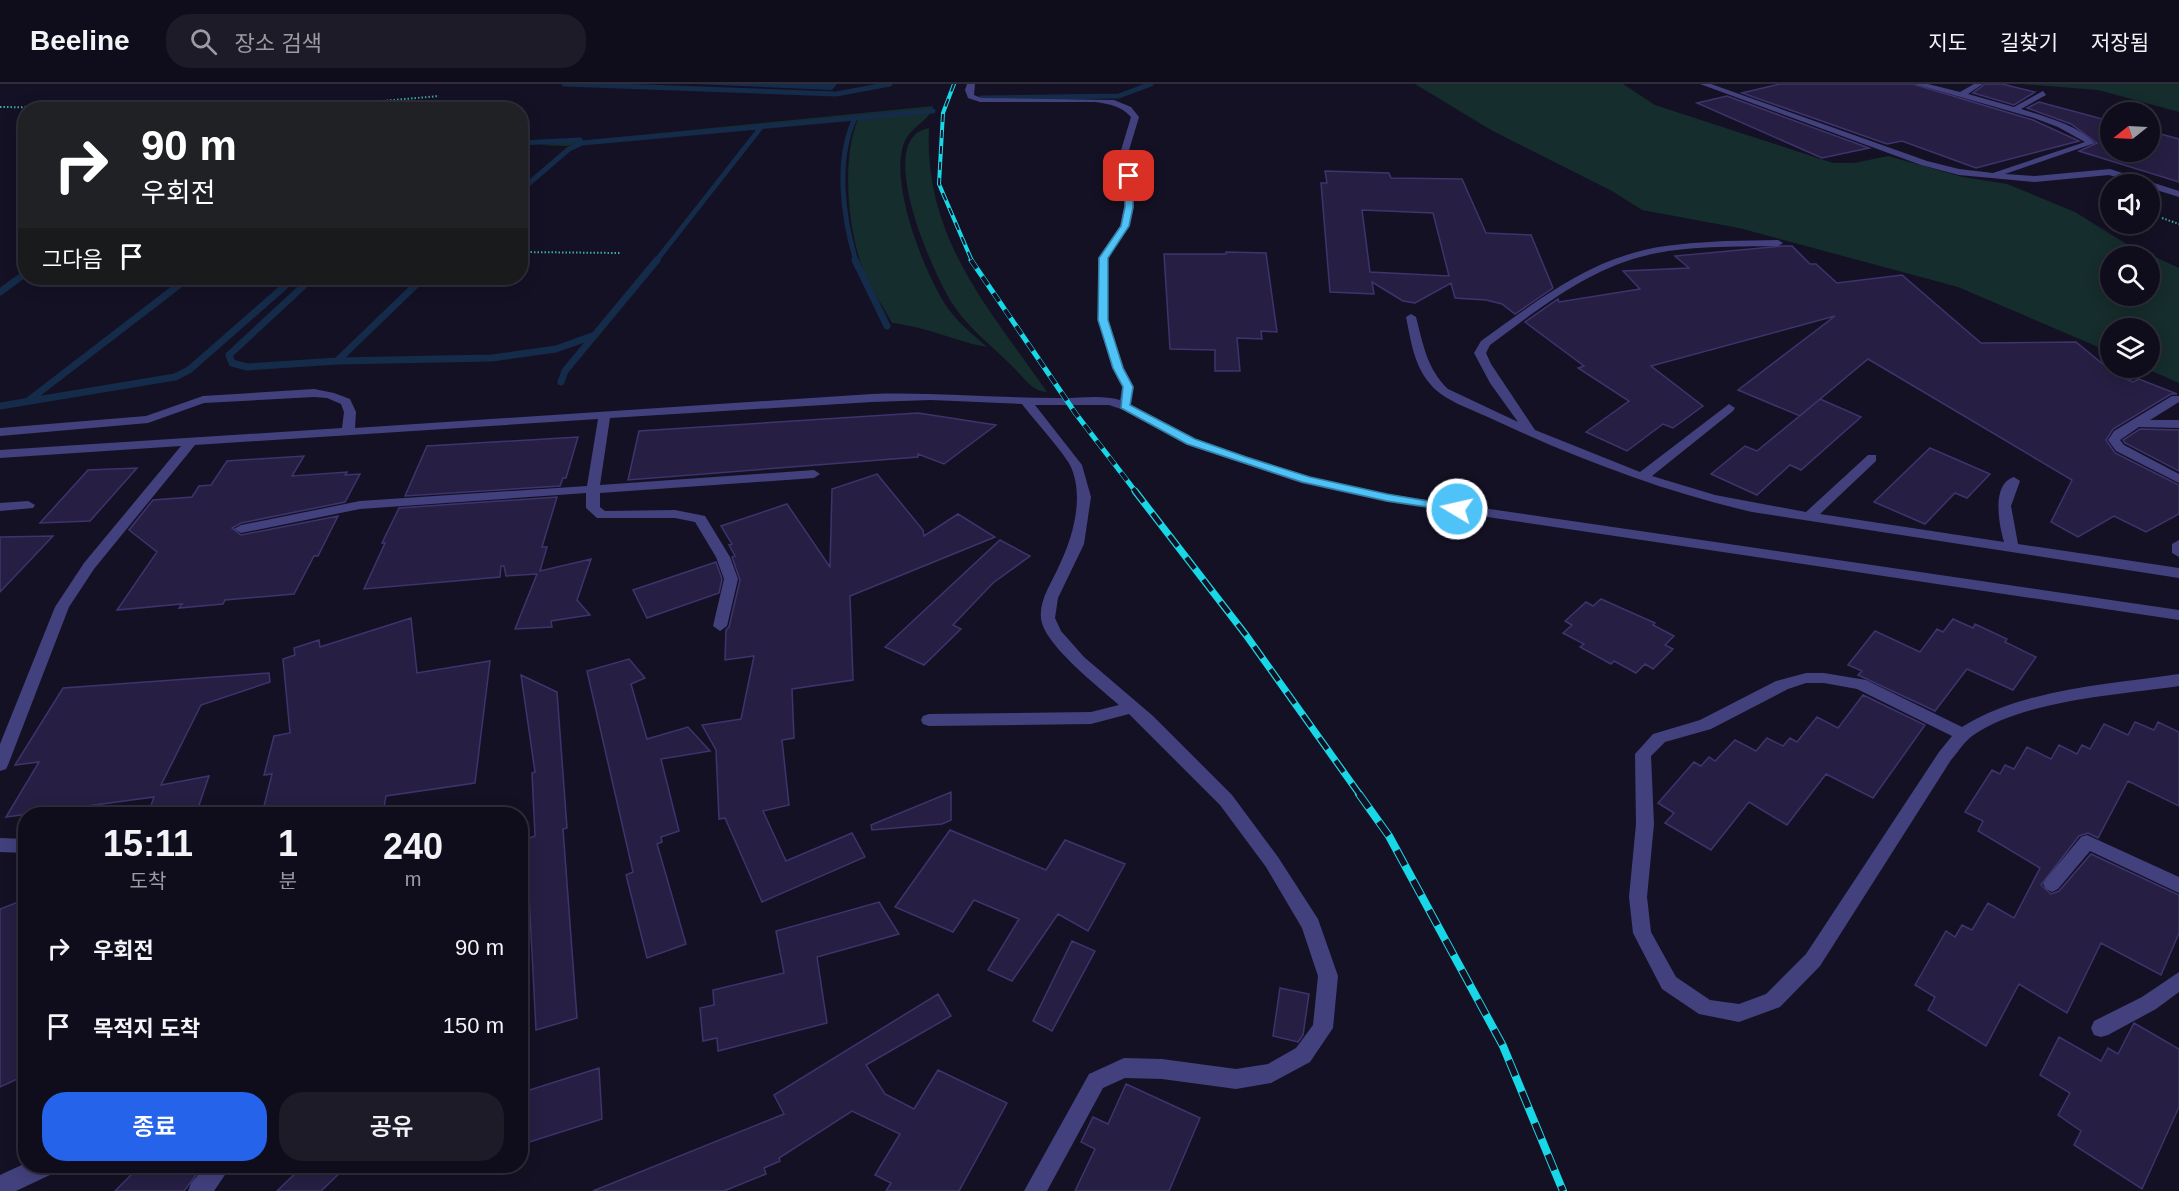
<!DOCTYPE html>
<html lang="ko">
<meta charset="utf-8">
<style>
:root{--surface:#0f0d1b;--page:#1d1b28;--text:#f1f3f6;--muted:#9b9ca3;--line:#2f2d3a;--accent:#2563eb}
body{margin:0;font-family:Helvetica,"Noto Sans KR",sans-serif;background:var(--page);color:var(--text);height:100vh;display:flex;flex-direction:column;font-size:22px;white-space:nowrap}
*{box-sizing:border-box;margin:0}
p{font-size:20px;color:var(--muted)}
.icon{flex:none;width:33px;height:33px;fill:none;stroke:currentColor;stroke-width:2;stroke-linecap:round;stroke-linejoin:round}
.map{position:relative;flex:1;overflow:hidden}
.panel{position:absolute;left:18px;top:723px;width:510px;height:366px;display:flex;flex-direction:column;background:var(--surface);border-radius:24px;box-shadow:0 3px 15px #0003,0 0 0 2px var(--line)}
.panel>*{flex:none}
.top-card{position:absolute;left:18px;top:18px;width:510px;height:183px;border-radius:24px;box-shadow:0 3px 15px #0003,0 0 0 2px var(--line);background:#202124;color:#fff;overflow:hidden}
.needle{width:39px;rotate:252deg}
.controls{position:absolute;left:2100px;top:18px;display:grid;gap:12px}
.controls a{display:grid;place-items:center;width:60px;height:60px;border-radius:50%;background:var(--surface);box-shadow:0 3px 15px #0003,0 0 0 2px var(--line);font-size:30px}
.pin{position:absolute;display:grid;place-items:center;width:51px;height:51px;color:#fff;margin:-26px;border-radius:12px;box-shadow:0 3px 9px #0006}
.me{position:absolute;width:66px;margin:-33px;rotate:279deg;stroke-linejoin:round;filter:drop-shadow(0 0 4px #0008)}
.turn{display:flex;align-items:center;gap:21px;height:126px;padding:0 24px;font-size:27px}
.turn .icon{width:78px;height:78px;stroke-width:2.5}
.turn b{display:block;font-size:42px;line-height:51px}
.then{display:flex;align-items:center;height:57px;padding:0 24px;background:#0003;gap:12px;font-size:22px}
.eta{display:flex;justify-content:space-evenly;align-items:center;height:102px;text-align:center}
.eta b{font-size:36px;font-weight:600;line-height:42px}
.cta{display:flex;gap:12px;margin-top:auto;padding:12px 24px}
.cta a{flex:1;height:69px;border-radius:24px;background:var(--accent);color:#fff;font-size:24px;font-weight:600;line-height:69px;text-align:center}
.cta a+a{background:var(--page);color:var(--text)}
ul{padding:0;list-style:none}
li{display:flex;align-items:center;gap:18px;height:78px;padding:0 24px}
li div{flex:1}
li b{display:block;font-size:22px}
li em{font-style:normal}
header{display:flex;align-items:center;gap:36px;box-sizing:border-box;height:84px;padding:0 30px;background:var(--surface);border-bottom:2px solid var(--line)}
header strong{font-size:28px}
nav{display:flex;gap:33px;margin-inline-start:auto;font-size:21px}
.search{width:420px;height:54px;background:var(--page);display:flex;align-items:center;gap:15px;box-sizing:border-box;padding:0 21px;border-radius:24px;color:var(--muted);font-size:22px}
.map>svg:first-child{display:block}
.green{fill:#152d2c;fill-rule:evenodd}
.water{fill:#152b4a}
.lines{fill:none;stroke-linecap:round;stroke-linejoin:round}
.stream-far1{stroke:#152b4a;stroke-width:5}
.stream{stroke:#152b4a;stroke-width:7}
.building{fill:#261f43;stroke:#3e346d;stroke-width:1.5;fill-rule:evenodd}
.path{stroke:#3caba2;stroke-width:2;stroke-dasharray:1.5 2;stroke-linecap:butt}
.minor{fill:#42417e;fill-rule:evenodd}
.rail-far3-casing{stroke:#18d7e7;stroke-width:4}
.rail-far2-casing{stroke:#18d7e7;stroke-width:5}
.rail-far1-casing{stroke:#18d7e7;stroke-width:7}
.rail-casing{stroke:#18d7e7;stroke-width:8}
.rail-far3{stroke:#141124;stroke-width:2;stroke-dasharray:8;stroke-linecap:butt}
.rail-far2{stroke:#141124;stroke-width:4;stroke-dasharray:10;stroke-linecap:butt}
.rail-far1{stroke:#141124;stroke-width:4.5;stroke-dasharray:14;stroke-linecap:butt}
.rail{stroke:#141124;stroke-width:6;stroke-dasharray:17;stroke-linecap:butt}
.route{fill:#4fc3f7;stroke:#337fa1;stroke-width:1.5}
</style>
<header>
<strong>Beeline</strong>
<div class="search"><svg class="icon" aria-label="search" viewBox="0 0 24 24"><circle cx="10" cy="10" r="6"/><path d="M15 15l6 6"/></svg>장소 검색</div>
<nav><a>지도</a><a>길찾기</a><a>저장됨</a></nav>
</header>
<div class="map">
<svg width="2179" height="1107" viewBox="0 0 2179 1107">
<rect width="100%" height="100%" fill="#141124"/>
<path class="green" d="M1415,0H1623L1655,21L1833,79H1854L1888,72L1963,93L2007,100L2075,128L2125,159L2179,184V299L2145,284H2150V244H2110V268L1958,203L1739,144L1642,126L1612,107L1491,46ZM2150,172V212H2110V172Z
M2022,0H2179V28L2098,6Z
M933,22L932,26L607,55L567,62L539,61Z
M931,28C923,40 909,45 904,59C889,99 923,185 945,220C956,237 972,250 987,263C954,257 928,243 892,239C883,222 870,204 863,186C848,146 841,75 858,35Z
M929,44C924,154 988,223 1047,308C1031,307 1024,293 1012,282C992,262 967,243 952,219C933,189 872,54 929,44Z"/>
<path class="water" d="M694,0H837L832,6Z"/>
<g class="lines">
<path class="stream-far1" d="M564,0L836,10L890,0
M981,14L1119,12L1151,0
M855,34C835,76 843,134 856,177
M520,59L580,56
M520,107L569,65L582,59L933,27
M656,177L762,42"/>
<path class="stream" d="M855,176L887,242
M312,194L229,271L232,279L247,283L337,277L492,274L556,265L595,251
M0,208L26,189
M337,277L423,194
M561,298L565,287L657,176
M28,317L188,194
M0,322L175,293L189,286L294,194"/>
</g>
<path class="building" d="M1780,0H1913L2033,36L2079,57L1976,84L1902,57L1887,60L1742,9Z
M1985,0H2002L2035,8L2014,21L1973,9Z
M1727,12L1869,64L1822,74L1697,19Z
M2039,18L2110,37V68H2150V47L2179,55V98L2079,67L2097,59L2071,40L2027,24Z
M1325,87L1389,89L1391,94L1462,95L1486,149L1531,151L1553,204L1515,230L1502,220L1486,216L1455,214L1451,199L1415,219L1403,217L1372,198L1374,210L1330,208L1321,99H1327ZM1362,126L1433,129L1449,192L1370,188Z
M1782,162H1792L1810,180H1816L1837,199L1902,191L1981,259L2076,258L2115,290L2133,298L2139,295L2177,310H2171L2113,345L2106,356L2115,369L2179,401V430L2146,448L2114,432L2078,453L2051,438L2072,396L1868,275L1800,332L1738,306L1835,232L1651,282L1703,322L1673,344L1663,340L1627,367L1586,348L1629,317L1578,284L1584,282L1525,238L1558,215L1559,218L1640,205L1623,187L1689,184L1675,172Z
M1226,168L1266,169L1277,248L1261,247L1262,255L1237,254L1240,287H1215V266L1170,265L1164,170H1226Z
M1820,315L1861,333L1801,386L1790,381L1757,411L1711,390L1745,362L1757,367Z
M918,329L996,341L944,380L918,370V373L628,396L639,347Z
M2140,345L2179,346V387L2125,359L2123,356Z
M578,353L566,394H563L560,402L405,412L427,362Z
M1930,364L1990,390L1967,414L1955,409L1925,440L1874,418Z
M304,372L292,392L347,388L345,391L360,390L345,418L241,439L232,444L241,451L338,432L318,472H314L294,510L225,516L223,520L179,524L182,520L117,526L157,468L129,446L153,416L192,413L199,402L211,401L227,377Z
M137,384L90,437L40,439L88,386Z
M877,390L923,446L924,452L958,430L995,453L850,512L853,596L792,605L794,654L782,656L789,721L763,727L786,777L852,749L865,773L762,818L725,734L719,735L716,666L702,641L741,635L754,572L725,576L726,546L729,543L740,496L732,473L735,472L729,461L732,460L721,442L787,420L830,483L832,405Z
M557,413L542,463H547L540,487L591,475L577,516L590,531L551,537L552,543L515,545L537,490L506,492L504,482H501L500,493L364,505L385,459H382L399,424Z
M53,452L0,508V453Z
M1000,456L1030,472L993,499L953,541L961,545L924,581L885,563Z
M716,478L722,495L719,509L647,534L633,506Z
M1601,515L1655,539L1653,541L1674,552L1665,561L1673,565L1653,585L1645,580L1636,589L1614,577L1611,580L1580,563L1584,560L1563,549L1572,541L1565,537L1586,518L1593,522Z
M411,534L417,589L490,577L475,699L386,712L383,730H262L272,690L264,691L274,652L290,649L283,575L295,571L294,564L319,556L320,563Z
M1953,535L1973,544L1975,540L2007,555L2005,558L2036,573L2013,606L1967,585L1935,627L1858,591L1862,587L1848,581L1875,547L1920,568L1937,545L1943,548Z
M629,575L645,594L631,600L647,655L688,643L710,667L661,675L679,747L661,753L662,758L657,760L686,860L647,874L626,791L633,788L587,587Z
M269,589L270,598L201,621L161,701L209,692L196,730H148L154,713L6,733L39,678L15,681L63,604Z
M521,591L557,608L567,744L563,745L577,934L536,946L528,792L529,754L535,752L532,689L535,688Z
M1863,611L1925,641L1873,714L1826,690L1787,741L1749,718L1711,766L1665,739L1674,729L1658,719L1694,678L1701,682L1709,673L1715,677L1735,656L1756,667L1767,654L1783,662L1790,654L1797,658L1817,633L1838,644Z
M2135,638L2154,646L2158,638L2179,648V722L2128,697L2098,754L2088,749L2079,752L2041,801L2051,810L2059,807L2091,770L2179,811V849L2161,891L2101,859L2067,929L2019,900L1986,962L1928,926L1935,913L1915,901L1946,847L1955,853L1962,841L1972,846L1988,819L2014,834L2040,784L1978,747L1983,737L1965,728L1992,686L2000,690L2005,681L2014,685L2027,663L2051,675L2059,661L2077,670L2082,661L2090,665L2104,640L2128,651Z
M951,708V736L942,740L872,746L871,741Z
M950,746L1046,786L1065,756L1125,780L1088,847L1058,830L1012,897L988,886L1019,835L974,816L953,848L895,823Z
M26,815V991L0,1003V825Z
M879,818L899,850L817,873L827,939L718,967L717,954L703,957L700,924L714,921L713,906L784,889L776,847Z
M1072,857L1095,867L1052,947L1033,937Z
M1280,904L1309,910L1303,951L1298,958L1273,952Z
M938,910L951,932L866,981L885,1010L914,1025L938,986L1007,1019L959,1107H886L891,1099L875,1091L900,1050L852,1027L779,1074L780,1077L764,1084L766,1090L724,1107H593L784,1030L774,1011Z
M2134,939L2179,965V1023L2142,1105L2074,1061L2081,1047L2058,1031L2070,1009L2040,991L2059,953L2101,977L2108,964L2118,970Z
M599,984L602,1035L520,1061V1009Z
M1126,1000L1200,1034L1169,1107H1075L1095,1065L1081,1058L1093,1033L1108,1040Z
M140,1082H203L184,1107H115Z
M303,1082H347L321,1107H277Z"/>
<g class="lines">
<path class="path" d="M0,23L269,26
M282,26L439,12
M2162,134L2179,140
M520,168L620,169"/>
<path class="minor" d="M967,0H975L974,11L981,14L1114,16L1131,23L1139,33L1127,73L1133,92L1134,123L1130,142L1108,174V236L1124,284L1134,303L1131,321L1195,355L1309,393L1387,410L2179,526V536L1387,418L1301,399L1187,361L1121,325L1109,321H1035L1082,381L1091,413L1084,460L1058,514L1055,534L1061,547L1084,573L1153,632L1232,711L1278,773L1318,835L1338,892L1333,944L1310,978L1271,999L1236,1005L1162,995L1125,994L1103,1004L1047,1107H1024L1089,990L1124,974L1162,975L1236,985L1268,980L1296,964L1313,941L1318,892L1302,844L1266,783L1220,721L1129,630L1091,640L929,642L923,640L921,636L923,632L929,630L1091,628L1119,621C1099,603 1043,560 1041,534C1039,516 1052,498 1059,482C1073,453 1085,412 1070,381C1061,365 1034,336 1022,320L931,316L872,318L610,334L600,401L814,386L820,390L814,394L600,409V423L605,427L675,426L705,432L730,473L738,495L727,542L720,547L713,542L724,495L716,473L695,438L675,434H597L586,424V409L360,425L241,449L234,445L241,441L360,417L587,402L598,335L195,361L94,485L69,523L8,681L6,685L0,687V660L55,523L84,479L181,362L0,374V366L342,344L344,328L341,320L327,314L314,313L204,319L148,339L0,352V344L146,332L203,312L314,305L334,309L350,315L356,328L355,344L872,310C934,308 994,314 1056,314C1077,315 1100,310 1120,316L1122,303L1112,284L1098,236V174L1120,142L1124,123L1125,92L1119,73L1131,33C1121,22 1110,20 1095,18H980L968,14L965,6Z
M1700,0H1711L1927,77L1959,85L1993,89L2085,58L2058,43L2034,34L1915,0H1928L1960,8L1974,0H1983L1968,10L2014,23L2043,7L2046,11L2021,25C2046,33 2076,40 2095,59L2005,90L2035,92L2110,85L2179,107V113L2150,104V100H2140L2109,91L2035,98L1959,91L1921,81Z
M1725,157L1778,156L1783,159L1778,162C1733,163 1684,161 1640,173C1584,188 1536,227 1490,261L1486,269L1491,280L1535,346L1640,388L1729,320L1735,324L1733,327L1652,392L1715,411L1806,428L1868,371H1876V377L1820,430L2004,458C1999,441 1991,400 2014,393L2020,397L2011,422L2018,460L2179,484V494L1752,428C1661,407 1575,374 1490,334C1471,325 1445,317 1431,301C1414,282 1411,257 1406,233L1411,230L1416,233C1423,260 1427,285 1448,305L1518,338L1490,299L1474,269L1481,257C1529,223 1576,185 1633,169C1663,160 1694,159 1725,157Z
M2172,312H2179V318L2150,336H2179V344L2139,343L2120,356L2124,361L2179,390V399L2116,367L2108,356L2114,347Z
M28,417L35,421L33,424L0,427V419Z
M2179,456V473L2172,469V460Z
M1806,589H1824L1866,596L1962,643C2025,604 2107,601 2179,590V602C2118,611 2023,616 1972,652C1964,658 1958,668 1951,676L1820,882L1780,923L1739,938L1699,930L1662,905L1633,849L1629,813L1636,740L1635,670L1653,650L1700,636L1776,597ZM1806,599H1824L1857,605L1952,652L1939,668L1806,870L1766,910L1739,920L1710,916L1676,893L1651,848L1647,813L1654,740L1651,672L1665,658L1711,645L1788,605Z
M2087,751L2179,793V809L2090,767L2058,805L2052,808L2046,805L2043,800L2046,795L2081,753Z
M0,754L26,755V769L0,768Z
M2179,888V908L2156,925L2108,951L2101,953L2094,951L2091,944L2094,937L2142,913Z
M26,1079V1082H55L52,1090L16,1107H0V1091Z
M206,1082H231L214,1107H188L191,1099Z"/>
<defs>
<path id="rail-far3" d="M954,0L943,29L939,100L972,177"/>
<path id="rail-far2" d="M971,176L1076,330L1136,408"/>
<path id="rail-far1" d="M1135,407L1246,551L1360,711"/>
<path id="rail" d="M1359,710L1389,752L1503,962L1563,1107"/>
</defs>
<use href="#rail-far3" class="rail-far3-casing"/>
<use href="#rail-far2" class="rail-far2-casing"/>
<use href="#rail-far1" class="rail-far1-casing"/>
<use href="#rail" class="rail-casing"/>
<use href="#rail-far3" class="rail-far3"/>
<use href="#rail-far2" class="rail-far2"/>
<use href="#rail-far1" class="rail-far1"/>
<use href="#rail" class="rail"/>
</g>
<path class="route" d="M1129,90L1133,92V123L1129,142L1108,174V236L1123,284L1133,303L1130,321L1195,355L1246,373L1310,393L1387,410L1462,423V428L1387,417L1302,398L1187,360L1121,324L1123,303L1113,284L1098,236L1099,174L1121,142L1125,123V92Z"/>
</svg>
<div class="controls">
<a><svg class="needle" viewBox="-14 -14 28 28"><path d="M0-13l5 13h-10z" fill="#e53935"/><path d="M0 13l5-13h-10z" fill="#9b9ca3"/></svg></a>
<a><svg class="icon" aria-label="sound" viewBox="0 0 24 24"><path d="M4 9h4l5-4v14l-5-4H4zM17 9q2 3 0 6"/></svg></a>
<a><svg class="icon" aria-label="search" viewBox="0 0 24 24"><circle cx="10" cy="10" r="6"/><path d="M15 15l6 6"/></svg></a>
<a><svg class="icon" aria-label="layers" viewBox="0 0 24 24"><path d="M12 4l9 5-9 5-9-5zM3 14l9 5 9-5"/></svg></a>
</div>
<div class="pin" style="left:1129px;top:92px;background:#d93025"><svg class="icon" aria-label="arrive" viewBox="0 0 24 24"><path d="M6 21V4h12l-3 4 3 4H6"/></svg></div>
<svg class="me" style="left:1457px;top:425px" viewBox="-20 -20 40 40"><circle r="17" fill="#4fc3f7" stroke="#fff" stroke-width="3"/><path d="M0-11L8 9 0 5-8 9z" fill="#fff"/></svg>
<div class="top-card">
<div class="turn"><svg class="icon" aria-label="right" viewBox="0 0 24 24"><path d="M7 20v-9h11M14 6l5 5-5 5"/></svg><div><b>90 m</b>우회전</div></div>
<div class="then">그다음<svg class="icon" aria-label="arrive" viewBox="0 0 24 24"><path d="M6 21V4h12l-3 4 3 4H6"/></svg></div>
</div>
<section class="panel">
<div class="eta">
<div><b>15:11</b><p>도착</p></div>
<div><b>1</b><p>분</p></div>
<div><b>240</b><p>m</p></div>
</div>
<ul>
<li><svg class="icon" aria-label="right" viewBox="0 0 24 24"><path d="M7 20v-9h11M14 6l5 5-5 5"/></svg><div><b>우회전</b></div><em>90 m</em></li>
<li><svg class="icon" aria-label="arrive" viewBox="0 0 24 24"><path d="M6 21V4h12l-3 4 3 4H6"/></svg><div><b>목적지 도착</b></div><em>150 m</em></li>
</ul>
<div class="cta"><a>종료</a><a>공유</a></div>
</section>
</div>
